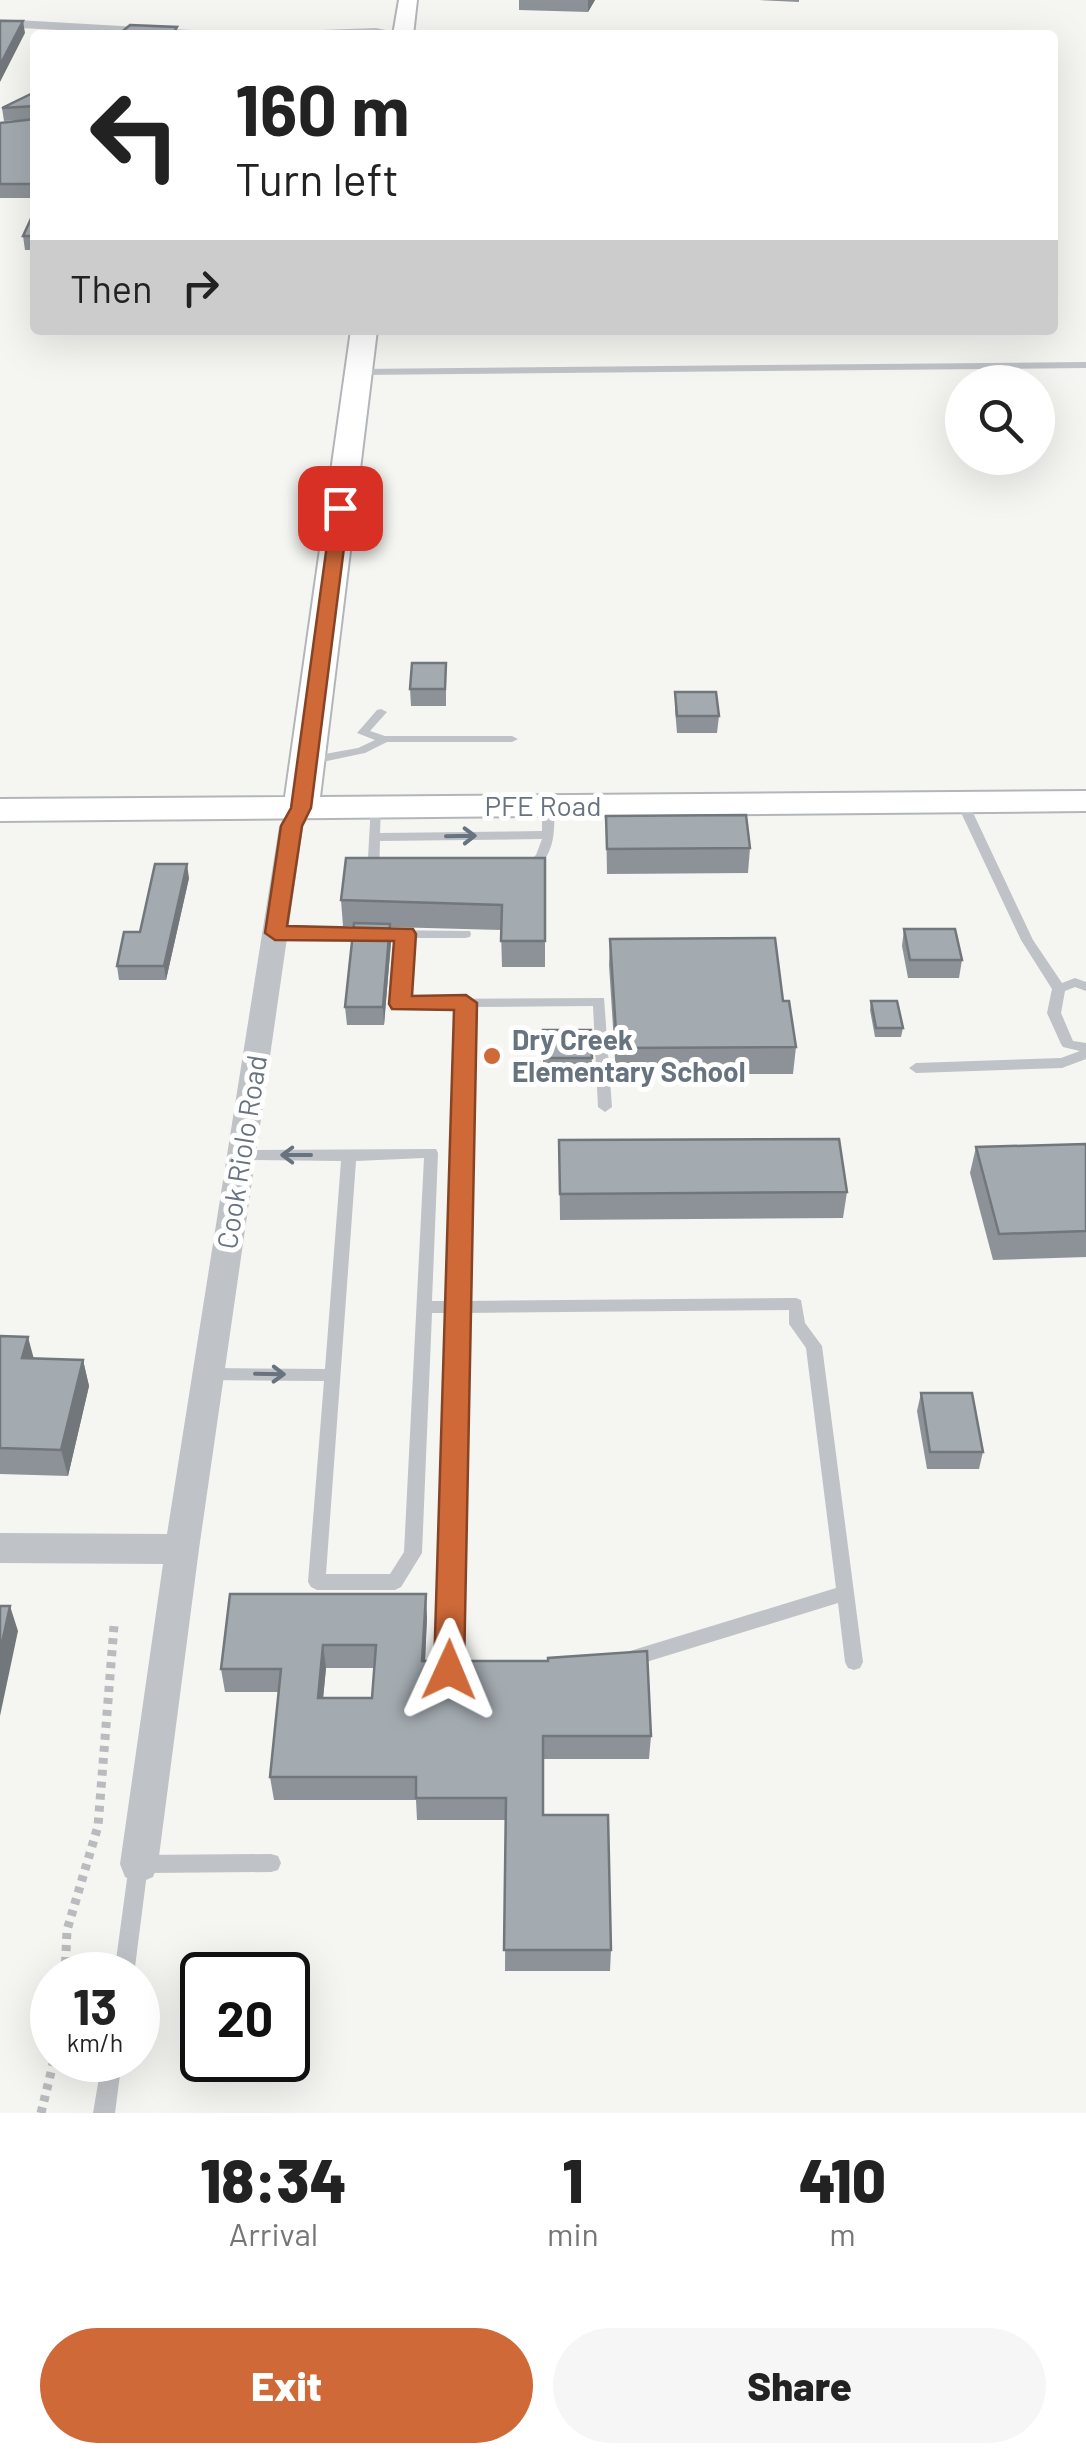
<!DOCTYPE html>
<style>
:root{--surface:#fff;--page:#f6f6f6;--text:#222;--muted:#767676;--accent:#cf6938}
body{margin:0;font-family:Barlow,sans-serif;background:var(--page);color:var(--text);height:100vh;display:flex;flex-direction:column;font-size:38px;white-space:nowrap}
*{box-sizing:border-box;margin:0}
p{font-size:32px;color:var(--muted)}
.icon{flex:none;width:55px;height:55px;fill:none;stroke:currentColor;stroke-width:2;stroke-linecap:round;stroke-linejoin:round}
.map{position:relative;height:2113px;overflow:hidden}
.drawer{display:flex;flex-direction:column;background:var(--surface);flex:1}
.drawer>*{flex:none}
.guide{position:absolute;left:30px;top:30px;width:1028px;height:305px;border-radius:10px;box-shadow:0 10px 40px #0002;background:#fff;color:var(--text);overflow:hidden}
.fabs{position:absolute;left:945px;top:365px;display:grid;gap:20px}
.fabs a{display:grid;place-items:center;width:110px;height:110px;border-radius:50%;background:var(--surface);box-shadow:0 10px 40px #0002;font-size:50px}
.speed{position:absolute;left:30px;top:1952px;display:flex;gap:20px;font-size:50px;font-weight:700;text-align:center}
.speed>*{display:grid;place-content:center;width:130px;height:130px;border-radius:50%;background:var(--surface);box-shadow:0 10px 40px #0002;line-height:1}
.speed small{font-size:25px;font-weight:400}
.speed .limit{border:5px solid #111;border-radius:15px;background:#fff;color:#111}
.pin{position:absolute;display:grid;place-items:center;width:85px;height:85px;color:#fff;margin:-42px;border-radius:20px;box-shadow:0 5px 15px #0006}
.me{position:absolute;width:110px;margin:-55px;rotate:1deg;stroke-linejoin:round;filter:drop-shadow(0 0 8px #0008)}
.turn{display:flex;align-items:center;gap:35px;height:210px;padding:0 40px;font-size:45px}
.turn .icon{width:130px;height:130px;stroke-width:2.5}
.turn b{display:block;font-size:70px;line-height:85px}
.then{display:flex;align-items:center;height:95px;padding:0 40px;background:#0003;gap:20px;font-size:38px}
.eta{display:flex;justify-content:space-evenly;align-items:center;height:170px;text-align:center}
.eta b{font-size:60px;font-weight:800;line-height:70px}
.action{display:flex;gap:20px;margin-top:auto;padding:20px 40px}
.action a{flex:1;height:115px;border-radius:60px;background:var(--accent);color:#fff;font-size:40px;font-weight:800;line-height:115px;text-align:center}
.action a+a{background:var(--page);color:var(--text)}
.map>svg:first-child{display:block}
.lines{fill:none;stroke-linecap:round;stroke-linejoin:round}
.secondary-casing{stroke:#b2b6ba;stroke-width:4}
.path{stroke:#b9bbbe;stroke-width:9;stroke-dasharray:6 6;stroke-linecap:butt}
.lane{fill:#bfc2c6;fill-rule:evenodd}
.street{fill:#bfc2c6;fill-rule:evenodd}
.secondary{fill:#fff;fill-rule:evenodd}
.wall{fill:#8c9297;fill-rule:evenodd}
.shaded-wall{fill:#72777b}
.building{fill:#a3aab0;stroke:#72777b;stroke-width:2.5;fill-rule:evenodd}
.oneway{stroke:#687380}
.route{fill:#cf6938;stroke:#874424;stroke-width:2.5}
.poi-dot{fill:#cf6938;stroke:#fff;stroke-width:4}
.labels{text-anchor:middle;stroke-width:10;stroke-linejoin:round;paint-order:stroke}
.street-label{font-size:28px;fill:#687380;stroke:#fff}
.poi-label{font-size:28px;font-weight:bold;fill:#687380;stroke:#fff;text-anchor:start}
</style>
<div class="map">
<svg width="1086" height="2113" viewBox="0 0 1086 2113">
<rect width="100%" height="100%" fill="#f5f5f2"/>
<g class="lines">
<defs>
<path id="secondary" d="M399,0H417L413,35H393Z
M351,330H377L320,797L1086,791V811L0,821V799L285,797Z"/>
</defs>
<use href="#secondary" class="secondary-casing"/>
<path class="path" d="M65,1975L67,1930L98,1826L114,1626
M41,2113L54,2060"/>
<path class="lane" d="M1086,362V368L359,375L355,372L359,369Z
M381,709L387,712L370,731L385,736H512L518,739L512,742H387L365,753L308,765L302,761L308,757L358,748L375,740L357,733L377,710Z
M962,798L968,802L1033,940L1062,983L1075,978L1086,982V991L1075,987L1065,991L1061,1013L1073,1041L1086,1043V1059L1062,1068L916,1073L909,1068L916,1063L1061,1058L1080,1051L1063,1047L1061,1044L1047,1013L1052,989L1021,940L956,802Z
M548,802L554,806C555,834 555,860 527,873L521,869L536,855L542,839L380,841L379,876L373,880L367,876L371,804L375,803L381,807L380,833L542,831V806Z
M275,929L470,931L471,934L470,937L465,938H411L407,999L604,998L612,1107L605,1112L598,1107L593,1006L473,1007L466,1301L796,1298L801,1300L805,1323L822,1346L863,1662L860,1668L854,1670L848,1668L845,1662L838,1603L630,1667L624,1665L621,1659L624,1653L630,1651L836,1588L806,1348L789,1324V1310L466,1313L458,1663L464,1670L461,1676L455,1678L443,1676L440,1670L450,1313H432L422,1553L401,1587L395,1590H317L311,1587L308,1582L324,1381L209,1380L203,1378L201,1374L203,1370L209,1368L325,1369L341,1161L242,1160L237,1159L235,1155L237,1151L242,1150L436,1149L438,1153L432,1301H451L459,1008L395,1007L393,1004L398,938L270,936L269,933L270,930ZM424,1158L404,1552L390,1574H326L356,1161Z
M271,1854L278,1856L281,1863L278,1870L271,1872L147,1873L134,1975H114L129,1864L132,1857L139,1855Z
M102,2060H122L115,2113H93Z"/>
<path class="street" d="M0,19L242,33L376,28L410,35H158L0,27Z
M301,801L313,808L303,827L199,1549L158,1864L153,1877L139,1883L125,1877L120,1864L163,1564L0,1563V1533L167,1534L279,827L292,803Z"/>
<use href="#secondary" class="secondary"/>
</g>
<path class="wall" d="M519,0H595L588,12L519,10Z
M758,0H799V2Z
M35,92V119L4,121L2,108Z
M35,119V198H0V123Z
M35,210V250H25L23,236Z
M446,663V706H411L410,689Z
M675,692L719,716L717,733H677L675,709Z
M606,816L750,848L748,873L607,874Z
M545,858V967H502L501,930L390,927L391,942L384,1025H347L345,1007L353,926H343L341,900Z
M189,878L166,980H119L117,966L140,932Z
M904,929L962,960L959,978H908L902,946Z
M610,939L796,1047L793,1074H616L609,965Z
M871,1001L903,1028L901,1037H875L870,1010Z
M543,1030H591L592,1067H543Z
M559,1140L847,1192L843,1218L560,1220Z
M1086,1144V1257L993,1260L970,1173L976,1147Z
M0,1336L34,1359L83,1360L89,1386L68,1476L0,1474Z
M921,1393L983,1452L979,1469H927L917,1411Z
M427,1617L425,1661L651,1736L649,1759H543V1815L611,1950L610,1971H505L506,1820H417L416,1800H274L270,1777L278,1692H225L221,1669ZM326,1668H374L372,1698H323Z"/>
<path class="shaded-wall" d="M588,0H595L588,12Z
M23,21L25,33L0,82V65Z
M187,864L189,878L166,980L164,966Z
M390,924L391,942L384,1025L383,1007Z
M28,1337L35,1363L22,1358Z
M83,1360L89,1386L68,1476L61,1450Z
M426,1594L427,1617L424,1683L422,1661Z
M10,1606L18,1631L0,1716V1652Z
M323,1645L326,1668L321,1720L318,1698Z"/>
<path class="building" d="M0,21H23L0,65Z
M130,25L177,27L174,32L292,33L288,35H118Z
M35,92V106L2,108Z
M35,119V184H0V123Z
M35,210V236H23Z
M412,663H446L445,689H410Z
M675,692H716L719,716H677Z
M746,815L750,848L607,849L606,816Z
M346,858H545V941H501L502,905L341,900Z
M155,864H187L164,966H117L124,932H140Z
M354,923L390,924L383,1007H345Z
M904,929H955L962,960H910Z
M775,938L783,1001H789L796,1047L617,1048L610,939Z
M871,1001H897L903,1028H876Z
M543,1030H591L592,1058H543Z
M839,1139L847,1192L560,1194L559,1140Z
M1086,1144V1231L999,1234L976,1147Z
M0,1336L28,1337L22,1358L83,1360L61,1450L0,1448Z
M921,1393H972L983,1452H930Z
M230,1594H426L422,1661H548V1658L647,1651L651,1736H543V1815H608L611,1950H504L506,1798H416V1777H270L281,1669H221ZM323,1645H376L372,1698H318Z
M0,1606H10L0,1652Z"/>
<defs><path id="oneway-shaft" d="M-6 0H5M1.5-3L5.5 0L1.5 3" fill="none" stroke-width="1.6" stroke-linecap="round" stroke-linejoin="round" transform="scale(2.5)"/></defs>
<g class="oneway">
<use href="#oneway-shaft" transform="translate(461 836) rotate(-1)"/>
<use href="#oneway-shaft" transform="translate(296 1155) rotate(-180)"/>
<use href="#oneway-shaft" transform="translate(270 1374) rotate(1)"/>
</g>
<path class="route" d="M340,503L349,508L311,808L302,826L287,926L413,929L416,934L412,996L466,995L477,1003L464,1670L459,1679L449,1683L438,1679L434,1670L454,1010L392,1009L389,1004L394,941L275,940L265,933L281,826L291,808L332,508Z"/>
<circle class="poi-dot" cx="492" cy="1056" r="10"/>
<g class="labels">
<g class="street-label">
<text x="543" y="816">PFE Road</text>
<text transform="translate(242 1152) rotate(-81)" y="10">Cook Riolo Road</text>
</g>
<g class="poi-label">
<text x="512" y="1050">Dry Creek<tspan x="512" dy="32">Elementary School</tspan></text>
</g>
</g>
</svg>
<div class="fabs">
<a><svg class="icon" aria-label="search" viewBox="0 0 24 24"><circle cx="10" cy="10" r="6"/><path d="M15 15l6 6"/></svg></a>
</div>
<div class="speed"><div>13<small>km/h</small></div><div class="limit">20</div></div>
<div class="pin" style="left:340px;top:508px;background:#d93025"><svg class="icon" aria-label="arrive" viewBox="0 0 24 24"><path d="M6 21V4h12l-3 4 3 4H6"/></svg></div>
<svg class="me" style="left:449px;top:1670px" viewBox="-20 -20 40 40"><path d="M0-17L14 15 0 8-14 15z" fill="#cf6938" stroke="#fff" stroke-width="4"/></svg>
<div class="guide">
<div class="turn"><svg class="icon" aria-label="left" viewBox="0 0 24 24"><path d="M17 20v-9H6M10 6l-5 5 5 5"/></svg><div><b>160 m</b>Turn left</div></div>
<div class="then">Then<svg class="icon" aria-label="right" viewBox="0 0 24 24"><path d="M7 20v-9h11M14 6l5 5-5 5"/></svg></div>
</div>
</div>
<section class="drawer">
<div class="eta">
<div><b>18:34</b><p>Arrival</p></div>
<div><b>1</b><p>min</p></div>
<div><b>410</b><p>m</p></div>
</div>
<div class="action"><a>Exit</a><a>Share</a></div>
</section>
